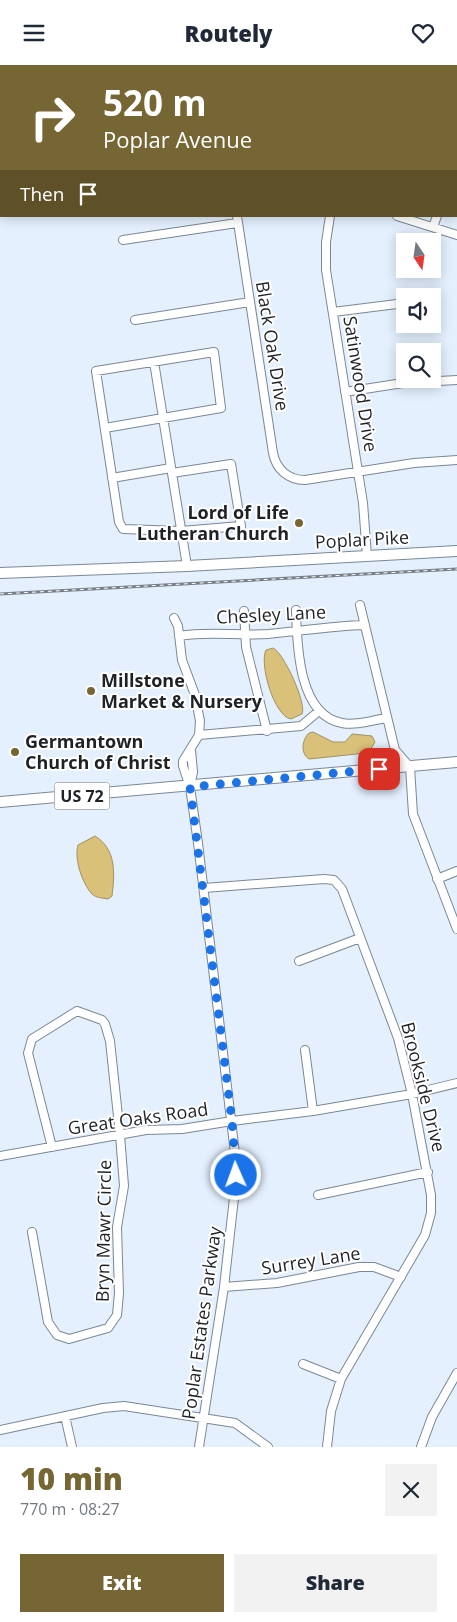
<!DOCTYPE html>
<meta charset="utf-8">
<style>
:root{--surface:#fff;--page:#f2f2f3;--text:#1f2937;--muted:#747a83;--accent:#766633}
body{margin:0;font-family:"Open Sans",sans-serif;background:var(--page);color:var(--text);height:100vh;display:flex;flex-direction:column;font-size:19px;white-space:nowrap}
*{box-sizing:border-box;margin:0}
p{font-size:16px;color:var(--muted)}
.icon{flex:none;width:28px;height:28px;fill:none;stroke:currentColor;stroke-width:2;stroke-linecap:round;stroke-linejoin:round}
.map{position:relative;height:1382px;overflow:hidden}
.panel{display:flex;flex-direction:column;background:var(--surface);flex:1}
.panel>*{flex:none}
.top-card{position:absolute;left:0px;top:0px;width:458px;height:152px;box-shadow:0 2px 12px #0003;background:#766633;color:#fff;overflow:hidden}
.needle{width:32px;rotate:167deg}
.fabs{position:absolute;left:396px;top:168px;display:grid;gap:10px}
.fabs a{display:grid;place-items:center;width:45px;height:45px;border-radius:0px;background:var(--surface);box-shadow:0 2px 12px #0003;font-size:25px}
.pin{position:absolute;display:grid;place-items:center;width:42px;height:42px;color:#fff;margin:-21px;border-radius:10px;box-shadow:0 2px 8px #0006}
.me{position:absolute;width:55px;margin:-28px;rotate:358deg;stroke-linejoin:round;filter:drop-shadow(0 0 4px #0008)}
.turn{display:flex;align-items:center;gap:18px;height:105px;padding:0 20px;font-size:22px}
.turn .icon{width:65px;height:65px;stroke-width:2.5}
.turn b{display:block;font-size:35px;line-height:42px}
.then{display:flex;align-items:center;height:48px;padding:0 20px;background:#0003;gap:10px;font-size:19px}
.round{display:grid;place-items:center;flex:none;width:52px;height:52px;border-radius:0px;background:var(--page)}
.headline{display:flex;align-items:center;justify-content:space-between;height:85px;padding:0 20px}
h1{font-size:30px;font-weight:800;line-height:38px;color:var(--accent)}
.cta{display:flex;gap:10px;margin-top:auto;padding:10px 20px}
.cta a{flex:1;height:58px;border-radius:0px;background:var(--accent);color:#fff;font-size:20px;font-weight:800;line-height:58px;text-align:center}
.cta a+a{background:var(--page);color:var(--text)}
header{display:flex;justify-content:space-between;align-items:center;height:65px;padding:0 20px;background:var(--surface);font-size:22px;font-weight:800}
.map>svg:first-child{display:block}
.water{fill:#d9c179;stroke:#a19160}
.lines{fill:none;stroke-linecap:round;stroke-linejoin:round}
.minor-casing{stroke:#7c8794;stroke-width:10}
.major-casing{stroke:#7c8794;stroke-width:12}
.minor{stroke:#fff;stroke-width:8}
.major{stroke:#fff;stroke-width:10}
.rail-casing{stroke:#777e87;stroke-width:3}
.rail{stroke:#fff;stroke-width:1;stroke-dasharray:4;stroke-linecap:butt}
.route{stroke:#1a73e8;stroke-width:9;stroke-dasharray:0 16.2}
.poi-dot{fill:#766633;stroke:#fff;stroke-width:2}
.labels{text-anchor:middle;stroke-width:4;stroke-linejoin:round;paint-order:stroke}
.shield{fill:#fff;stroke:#626468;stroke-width:1}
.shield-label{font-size:16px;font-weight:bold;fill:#1e2227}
.street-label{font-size:18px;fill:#1e2227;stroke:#fff}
.poi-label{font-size:18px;font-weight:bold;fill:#1e2227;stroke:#fff;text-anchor:start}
</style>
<header><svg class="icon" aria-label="menu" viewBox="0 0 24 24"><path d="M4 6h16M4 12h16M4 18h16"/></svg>Routely<svg class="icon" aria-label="heart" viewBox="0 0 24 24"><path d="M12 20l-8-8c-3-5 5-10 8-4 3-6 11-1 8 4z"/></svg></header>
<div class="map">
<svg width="457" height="1382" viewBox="0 0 457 1382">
<rect width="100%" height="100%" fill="#e4f0fe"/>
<path class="water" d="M273,583C284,588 307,639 302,649L291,654C274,651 259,599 266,585Z
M313,667L333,677H345L352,669L372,671L375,677L370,685L366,688L309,694C300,688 302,675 309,668Z
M95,771C116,784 115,807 112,831L108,834C103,833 96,833 92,829C82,818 74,794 78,780Z"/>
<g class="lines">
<defs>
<path id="minor" d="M116,1L120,0
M200,1L201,0
M452,1L454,0
M456,106L457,105
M237,151L273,388C276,404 288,415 305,415L414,398L457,395
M330,151L326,177V205L363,438L367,491
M397,151L457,170
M433,162L437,151
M123,175L237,158
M432,240H435
M333,247L405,238
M135,255L250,237
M154,297L187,501
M345,327L403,318L457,315
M105,363L221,343L214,287L96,306L119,457L123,464L181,466L241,461L231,399L172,408
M112,413L171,403
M360,540L395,685L410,702L413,749L457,864
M296,545C297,579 298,650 342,658C356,661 373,655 387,653
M244,546L246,582L267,666
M174,553L178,561L182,595L195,630L200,656L199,670L183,696V701L190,722L198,778L236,1097L235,1124L224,1222L199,1382
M179,571C209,566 238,571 268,569C300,566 332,561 365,560
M199,670L301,661L319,646
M379,704L395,685
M190,722L193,707L191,685
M437,814L457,806
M204,823L324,814L334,815L342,824L398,973L412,1029L431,1130V1148L425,1170L341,1314L331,1346L327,1382
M299,896L360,873
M305,985L313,1046
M0,1091L146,1065L182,1064L232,1056L313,1046L412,1029L457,1018
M318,1130L428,1107
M32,1167L48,1257L57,1270L69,1274L108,1263L117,1250L119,1228L117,1162L124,1121L120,1070L110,976L105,959L102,955L77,946L32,974L28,988L52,1082
M224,1222L277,1218L359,1202H374L401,1212
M303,1299L341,1314
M65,1351L72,1382
M0,1365L103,1343L124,1341L235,1358L268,1382
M421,1382L432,1352L457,1308"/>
<path id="major" d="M0,508L187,501L457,486
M0,737L457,697"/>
</defs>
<use href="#minor" class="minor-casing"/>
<use href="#major" class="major-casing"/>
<use href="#minor" class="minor"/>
<use href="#major" class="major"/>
<defs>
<path id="rail" d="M0,529L457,504"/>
</defs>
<use href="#rail" class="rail-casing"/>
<use href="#rail" class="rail"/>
</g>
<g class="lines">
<path class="route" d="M236,1110L232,1056L190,722L379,704"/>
</g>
<g class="poi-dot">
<circle cx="299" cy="458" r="5"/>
<circle cx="91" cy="626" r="5"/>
<circle cx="15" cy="687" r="5"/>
</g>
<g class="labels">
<rect class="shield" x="54.5" y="717.5" width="55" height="27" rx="4"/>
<g class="shield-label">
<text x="82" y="737">US 72</text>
</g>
<g class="street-label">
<text transform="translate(272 281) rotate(81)" y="6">Black Oak Drive</text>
<text transform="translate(360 319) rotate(81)" y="6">Satinwood Drive</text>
<text transform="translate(362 475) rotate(-3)" y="6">Poplar Pike</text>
<text transform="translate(271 550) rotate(-3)" y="6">Chesley Lane</text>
<text transform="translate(423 1022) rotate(76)" y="6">Brookside Drive</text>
<text transform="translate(138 1054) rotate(-8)" y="6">Great Oaks Road</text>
<text transform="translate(104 1166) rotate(-89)" y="6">Bryn Mawr Circle</text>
<text transform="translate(311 1196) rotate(-9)" y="6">Surrey Lane</text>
<text transform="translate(202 1258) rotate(-82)" y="6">Poplar Estates Parkway</text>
</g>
<g class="poi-label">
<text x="289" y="454" text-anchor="end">Lord of Life<tspan x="289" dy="21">Lutheran Church</tspan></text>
<text x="101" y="622">Millstone<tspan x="101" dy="21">Market &amp; Nursery</tspan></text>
<text x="25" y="683">Germantown<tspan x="25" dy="21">Church of Christ</tspan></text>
</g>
</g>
</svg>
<div class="fabs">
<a><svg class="needle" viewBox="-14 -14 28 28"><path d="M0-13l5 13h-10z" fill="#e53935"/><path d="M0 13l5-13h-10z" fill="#747a83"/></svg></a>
<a><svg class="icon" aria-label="sound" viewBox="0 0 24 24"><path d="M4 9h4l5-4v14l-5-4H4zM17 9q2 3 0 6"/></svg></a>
<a><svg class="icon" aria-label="search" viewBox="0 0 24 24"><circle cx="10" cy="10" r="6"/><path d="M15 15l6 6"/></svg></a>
</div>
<div class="pin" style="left:379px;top:704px;background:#d93025"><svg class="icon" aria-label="arrive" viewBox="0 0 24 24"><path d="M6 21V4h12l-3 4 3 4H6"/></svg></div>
<svg class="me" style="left:236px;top:1110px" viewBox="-20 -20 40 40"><circle r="17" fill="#1a73e8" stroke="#fff" stroke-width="3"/><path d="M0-11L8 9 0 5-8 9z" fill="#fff"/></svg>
<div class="top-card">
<div class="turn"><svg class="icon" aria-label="right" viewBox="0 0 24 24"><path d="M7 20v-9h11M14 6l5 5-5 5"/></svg><div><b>520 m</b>Poplar Avenue</div></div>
<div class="then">Then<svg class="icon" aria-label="arrive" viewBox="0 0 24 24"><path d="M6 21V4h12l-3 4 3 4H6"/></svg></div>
</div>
</div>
<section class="panel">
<div class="headline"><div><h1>10 min</h1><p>770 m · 08:27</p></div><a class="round"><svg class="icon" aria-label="close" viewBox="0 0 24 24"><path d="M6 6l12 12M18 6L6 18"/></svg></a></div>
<div class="cta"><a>Exit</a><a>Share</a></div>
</section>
